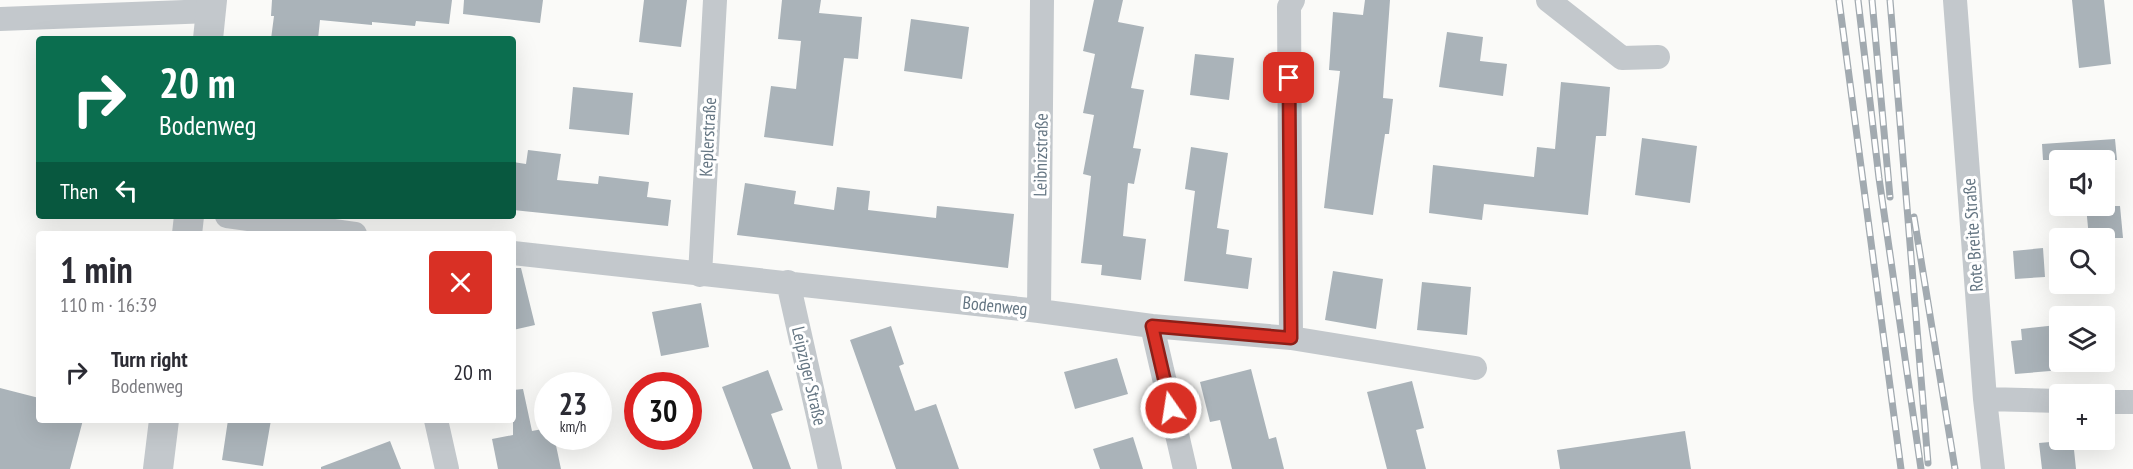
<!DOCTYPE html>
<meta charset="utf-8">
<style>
:root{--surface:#fff;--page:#f7f7f7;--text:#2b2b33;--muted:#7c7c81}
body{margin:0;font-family:"PT Sans Narrow",sans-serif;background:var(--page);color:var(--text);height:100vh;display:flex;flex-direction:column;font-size:22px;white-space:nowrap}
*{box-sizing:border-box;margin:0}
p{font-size:20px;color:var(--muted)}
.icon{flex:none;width:33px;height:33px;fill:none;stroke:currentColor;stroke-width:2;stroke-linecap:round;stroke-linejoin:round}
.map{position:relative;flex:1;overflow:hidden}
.sheet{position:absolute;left:36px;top:231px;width:480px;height:192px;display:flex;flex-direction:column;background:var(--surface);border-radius:6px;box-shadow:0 6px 24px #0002}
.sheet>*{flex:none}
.banner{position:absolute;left:36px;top:36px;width:480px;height:183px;border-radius:6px;box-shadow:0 6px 24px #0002;background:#0b6e4f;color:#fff;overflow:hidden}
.controls{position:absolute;left:2049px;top:150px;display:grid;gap:12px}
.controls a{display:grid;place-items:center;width:66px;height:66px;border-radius:6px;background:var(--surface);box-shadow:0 6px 24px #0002;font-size:30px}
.speed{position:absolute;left:534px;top:372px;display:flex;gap:12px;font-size:30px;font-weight:700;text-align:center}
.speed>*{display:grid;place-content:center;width:78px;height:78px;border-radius:50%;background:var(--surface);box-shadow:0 6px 24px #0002;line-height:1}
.speed small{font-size:15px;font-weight:400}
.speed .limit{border:9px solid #d22;background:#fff;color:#111}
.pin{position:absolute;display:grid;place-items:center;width:51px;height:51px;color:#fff;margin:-26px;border-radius:12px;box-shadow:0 3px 9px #0006}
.me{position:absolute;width:66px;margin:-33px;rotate:347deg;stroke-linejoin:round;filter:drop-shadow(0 0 4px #0008)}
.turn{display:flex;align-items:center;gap:21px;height:126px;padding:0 24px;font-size:27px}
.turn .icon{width:78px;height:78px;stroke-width:2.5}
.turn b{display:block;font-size:42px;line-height:51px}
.then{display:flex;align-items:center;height:57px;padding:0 24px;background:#0003;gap:12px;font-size:22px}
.round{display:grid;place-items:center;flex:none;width:63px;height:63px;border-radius:6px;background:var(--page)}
.head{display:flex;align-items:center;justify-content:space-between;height:102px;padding:0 24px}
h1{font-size:36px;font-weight:800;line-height:45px}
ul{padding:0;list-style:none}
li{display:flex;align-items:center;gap:18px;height:78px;padding:0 24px}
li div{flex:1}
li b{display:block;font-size:22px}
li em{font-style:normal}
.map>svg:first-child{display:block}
.building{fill:#aab3b9}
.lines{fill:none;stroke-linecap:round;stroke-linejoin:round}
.minor{stroke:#c3c8cc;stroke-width:24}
.tertiary{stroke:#c3c8cc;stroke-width:30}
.rail-casing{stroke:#a2aab0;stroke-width:7}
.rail{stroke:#fff;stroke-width:4.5;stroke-dasharray:14;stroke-linecap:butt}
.route-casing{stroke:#8d1f18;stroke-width:15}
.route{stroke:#d93025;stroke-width:10}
.labels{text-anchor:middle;stroke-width:6;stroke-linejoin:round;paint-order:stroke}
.street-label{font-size:18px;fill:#657683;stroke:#fff}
</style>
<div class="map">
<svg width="2133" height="469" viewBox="0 0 2133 469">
<rect width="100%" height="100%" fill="#fafaf8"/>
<path class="building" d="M272,0H452L449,24L416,21L415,26L372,22V25L320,20L318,39H271L274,16H271Z
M464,0H543L540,23L463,14Z
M644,0H687L681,47L639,42Z
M782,0H821L819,13L862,17L858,59L844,58L833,146L764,137L771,86L796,89L801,41L778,39Z
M1094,0H1123L1118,22L1144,27L1131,88L1144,90L1133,148L1141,149L1134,184L1128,183L1123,236L1146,239L1141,280L1101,275L1102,265L1081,263L1091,176L1083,174L1094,115L1083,113L1095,54L1083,51Z
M1365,0H1390L1383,98L1393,99L1389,134H1385L1373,215L1324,208L1340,71L1329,70L1333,12L1363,15Z
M2072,0H2104L2111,64L2079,68Z
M911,19L969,27L962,79L904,71Z
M1447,32L1483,37L1480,61L1507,64L1503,96L1439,87Z
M1195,54L1234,58L1229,100L1190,95Z
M1561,82L1610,87L1606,136H1596L1588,215L1484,204L1482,220L1429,213L1433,165L1534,177L1537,147L1555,149Z
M573,87L633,93L629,135L569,129Z
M1642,138L1697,146L1690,203L1635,195Z
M2115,139L2117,160H2043L2042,144Z
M1191,147L1228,153L1217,228L1229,230L1226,254L1252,258L1248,289L1184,281L1195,191L1185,189Z
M528,150L561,154L557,180L598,184L599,176L649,182L647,197L671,200L668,226L513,210V162L526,164Z
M745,183L796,191L794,204L834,210L837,187L870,191L868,210L936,218L937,206L1014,214L1008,268L737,235Z
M2086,206H2120L2123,238H2089Z
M2043,248L2045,277L2015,279L2013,251Z
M513,268H521L535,325L513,330Z
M1333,271L1383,279L1376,329L1325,320Z
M1422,282L1471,287L1467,335L1417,330Z
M701,303L709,347L661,356L652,312Z
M2057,325L2062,370L2015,374L2011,341L2022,340L2021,329Z
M891,326L904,364L899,366L915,411L936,404L959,469H896L850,340Z
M1117,358L1128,394L1075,409L1064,372Z
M1251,369L1269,439L1276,437L1284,469H1232L1220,420L1210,422L1200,382Z
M768,370L783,410L771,414L791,469H753L722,387Z
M1412,381L1424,428L1416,430L1426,469H1387L1367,392Z
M0,388L39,398V420H83L70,469H0Z
M523,389L532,431L548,428V436H554L561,469H498L492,439L513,435V390Z
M228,420H271L263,466L222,460Z
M1685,431L1691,469H1560L1557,450Z
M1133,437L1143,469H1100L1093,449Z
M2073,440L2076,469H2042L2039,443Z
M390,441L401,469H321V467Z"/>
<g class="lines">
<path class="minor" d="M1548,0L1622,58L1658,57
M1955,0L1985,399L1993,469
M0,19L211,11
M227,216L355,234
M513,253L1039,311L1152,326L1291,338L1475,368
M700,275L715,0
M788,282L830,469
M1039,311L1042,0
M1152,326L1185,469
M1291,338L1289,7L1293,0
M1985,399L2060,401
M2104,402H2133
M436,420L447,469"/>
<path class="tertiary" d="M208,39L212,0
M187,234L189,216
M158,469L164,420"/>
<defs>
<path id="rail" d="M1839,0L1901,469
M1858,0L1879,178L1921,469
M1872,0L1890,197
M1890,0L1928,463
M1914,217L1955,469"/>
</defs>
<use href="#rail" class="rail-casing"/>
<use href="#rail" class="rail"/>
</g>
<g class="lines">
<defs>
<path id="route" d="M1171,408L1152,326L1291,338L1289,78"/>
</defs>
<use href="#route" class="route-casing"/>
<use href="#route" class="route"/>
</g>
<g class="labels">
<g class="street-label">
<text transform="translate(708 137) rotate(-87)" y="6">Keplerstraße</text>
<text transform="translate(1041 155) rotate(-89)" y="6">Leibnizstraße</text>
<text transform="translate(1973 235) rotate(-94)" y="6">Rote Breite Straße</text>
<text transform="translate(995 306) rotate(6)" y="6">Bodenweg</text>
<text transform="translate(809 376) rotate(77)" y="6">Leipziger Straße</text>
</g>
</g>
</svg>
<div class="controls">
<a><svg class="icon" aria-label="sound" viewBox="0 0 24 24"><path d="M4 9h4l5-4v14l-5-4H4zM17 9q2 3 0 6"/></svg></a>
<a><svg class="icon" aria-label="search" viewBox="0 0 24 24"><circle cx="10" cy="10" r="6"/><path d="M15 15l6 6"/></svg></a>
<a><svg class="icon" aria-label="layers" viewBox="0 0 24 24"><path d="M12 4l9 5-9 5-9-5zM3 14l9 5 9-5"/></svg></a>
<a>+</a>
</div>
<div class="speed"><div>23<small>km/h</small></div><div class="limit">30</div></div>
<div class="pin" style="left:1289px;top:78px;background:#d93025"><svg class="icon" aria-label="arrive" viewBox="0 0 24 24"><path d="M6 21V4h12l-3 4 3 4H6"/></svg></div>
<svg class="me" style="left:1171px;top:408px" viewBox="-20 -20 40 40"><circle r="17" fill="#d93025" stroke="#fff" stroke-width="3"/><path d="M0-11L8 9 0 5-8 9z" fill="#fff"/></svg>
<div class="banner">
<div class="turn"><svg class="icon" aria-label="right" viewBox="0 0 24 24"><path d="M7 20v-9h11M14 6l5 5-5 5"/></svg><div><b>20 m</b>Bodenweg</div></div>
<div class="then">Then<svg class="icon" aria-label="left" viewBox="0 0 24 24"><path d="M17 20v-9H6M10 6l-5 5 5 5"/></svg></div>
</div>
<section class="sheet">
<div class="head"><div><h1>1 min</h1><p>110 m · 16:39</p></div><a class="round" style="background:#d93025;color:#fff"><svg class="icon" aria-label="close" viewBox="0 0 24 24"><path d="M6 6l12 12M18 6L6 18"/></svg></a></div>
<ul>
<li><svg class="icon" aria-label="right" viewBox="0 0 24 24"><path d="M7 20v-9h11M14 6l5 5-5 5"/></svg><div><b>Turn right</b><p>Bodenweg</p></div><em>20 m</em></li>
</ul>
</section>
</div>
